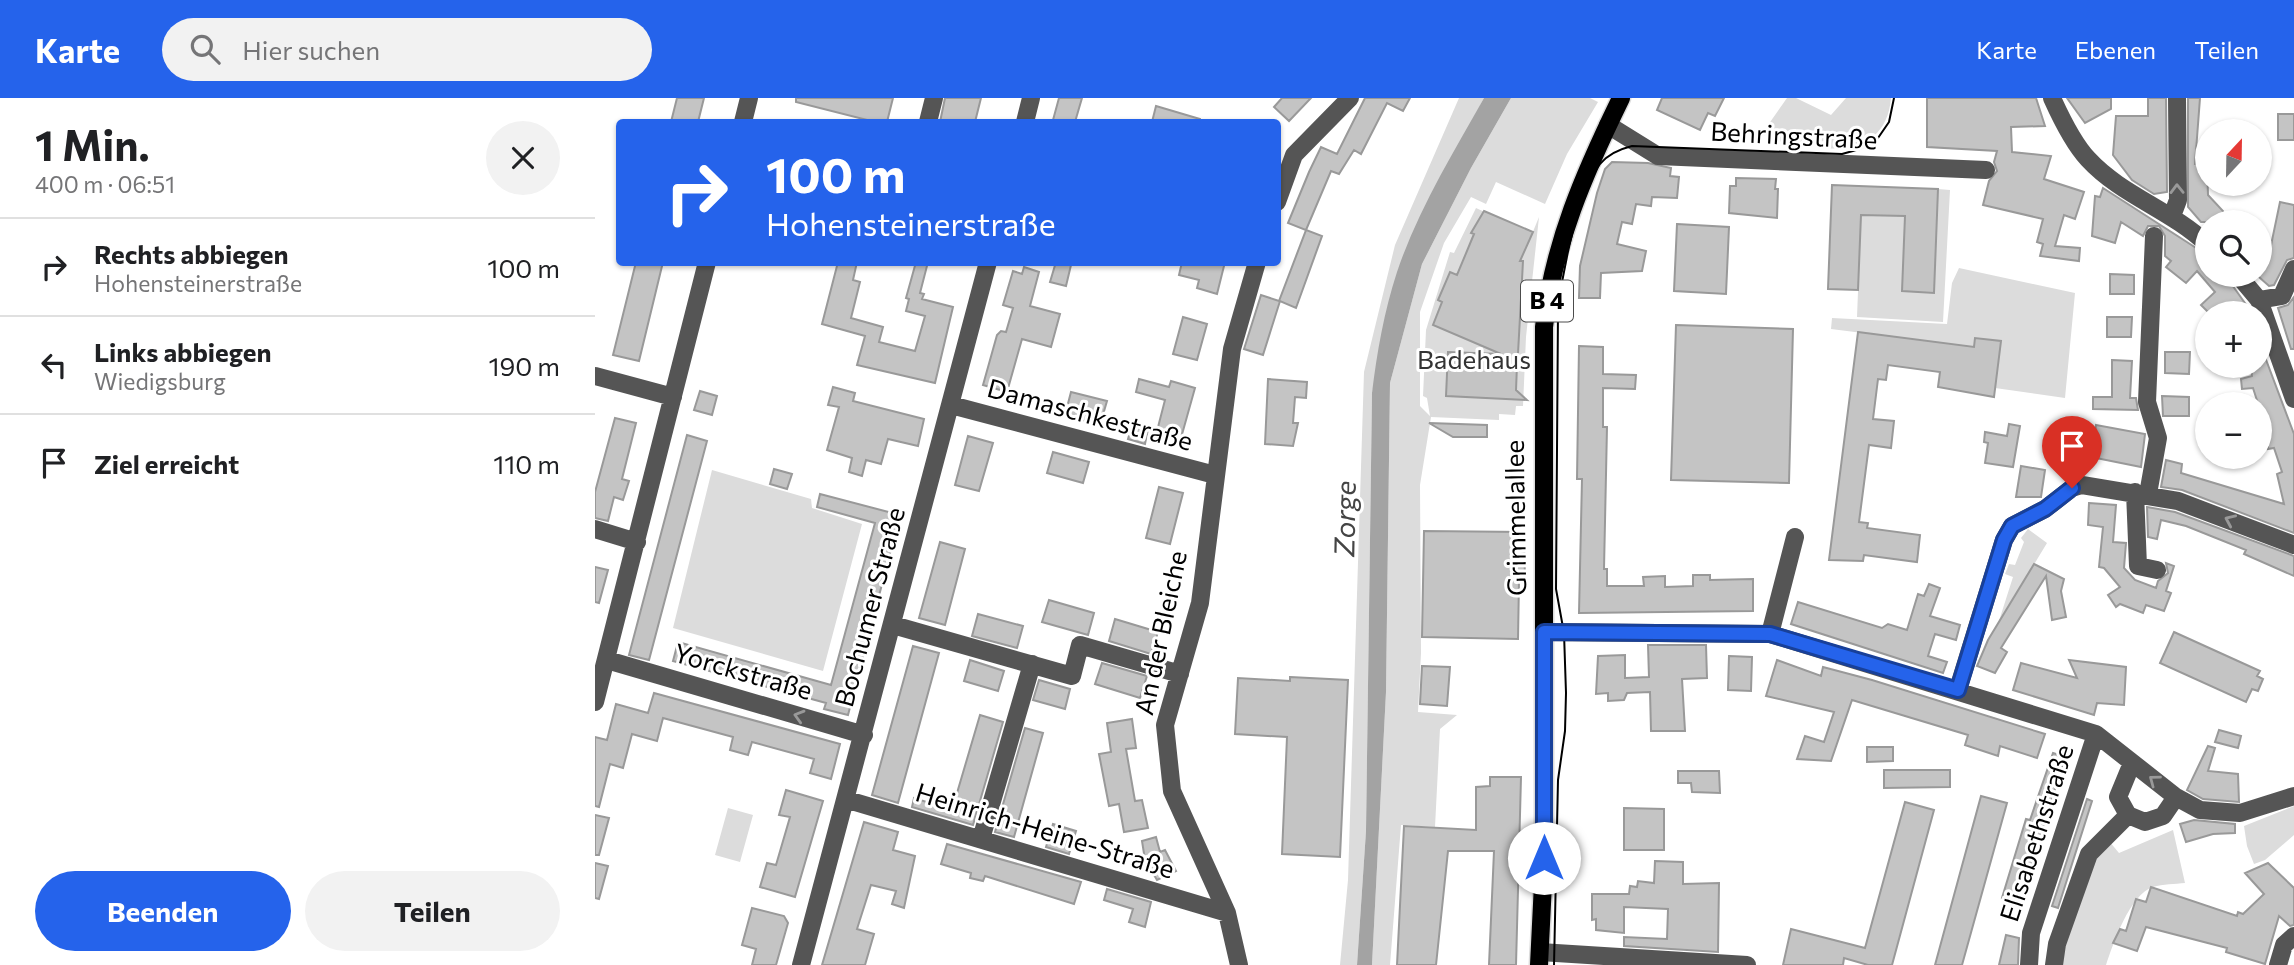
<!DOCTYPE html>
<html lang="de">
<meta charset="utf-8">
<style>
:root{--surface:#fff;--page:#f2f2f2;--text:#202124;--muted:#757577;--line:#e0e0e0;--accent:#2563eb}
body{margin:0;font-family:Commissioner,sans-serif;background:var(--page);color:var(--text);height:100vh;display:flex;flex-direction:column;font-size:26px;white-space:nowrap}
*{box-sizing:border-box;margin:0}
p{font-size:23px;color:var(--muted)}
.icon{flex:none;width:38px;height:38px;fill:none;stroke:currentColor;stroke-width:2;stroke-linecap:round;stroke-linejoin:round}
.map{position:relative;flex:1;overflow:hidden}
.drawer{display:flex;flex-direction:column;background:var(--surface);width:595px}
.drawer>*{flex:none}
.banner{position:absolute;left:21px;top:21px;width:665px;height:147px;border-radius:7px;box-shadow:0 2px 5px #0004;background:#2563eb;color:#fff;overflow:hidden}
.needle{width:46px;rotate:22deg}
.fabs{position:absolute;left:1600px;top:21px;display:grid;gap:14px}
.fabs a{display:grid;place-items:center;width:77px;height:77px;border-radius:50%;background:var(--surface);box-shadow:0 2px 5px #0004;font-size:35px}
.pin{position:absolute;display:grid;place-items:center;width:60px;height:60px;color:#fff;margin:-72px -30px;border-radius:50% 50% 50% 0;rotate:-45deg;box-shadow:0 0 7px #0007}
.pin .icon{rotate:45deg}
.me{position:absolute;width:77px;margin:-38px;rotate:0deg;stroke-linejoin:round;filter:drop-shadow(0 0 5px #0008)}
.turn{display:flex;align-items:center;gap:24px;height:147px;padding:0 35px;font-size:32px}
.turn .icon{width:91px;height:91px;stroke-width:2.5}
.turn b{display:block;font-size:49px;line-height:60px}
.round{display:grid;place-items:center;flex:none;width:74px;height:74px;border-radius:37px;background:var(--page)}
.head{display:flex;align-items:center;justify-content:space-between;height:119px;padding:0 35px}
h1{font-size:42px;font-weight:700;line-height:52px}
.button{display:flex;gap:14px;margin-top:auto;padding:14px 35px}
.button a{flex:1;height:80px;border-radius:42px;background:var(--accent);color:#fff;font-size:28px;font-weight:700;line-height:80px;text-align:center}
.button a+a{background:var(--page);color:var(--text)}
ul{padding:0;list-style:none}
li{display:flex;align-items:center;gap:21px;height:98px;padding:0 35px;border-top:2px solid var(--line)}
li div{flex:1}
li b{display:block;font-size:26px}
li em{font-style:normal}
header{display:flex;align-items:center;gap:42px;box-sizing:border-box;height:98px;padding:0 35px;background:var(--accent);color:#fff}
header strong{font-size:33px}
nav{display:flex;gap:38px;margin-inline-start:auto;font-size:24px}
.search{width:490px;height:63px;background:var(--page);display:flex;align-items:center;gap:18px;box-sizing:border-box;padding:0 24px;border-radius:38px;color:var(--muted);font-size:26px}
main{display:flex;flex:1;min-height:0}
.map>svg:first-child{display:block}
.green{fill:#dcdcdc}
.water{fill:#a3a3a3}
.building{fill:#c4c4c4;stroke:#999;stroke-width:2}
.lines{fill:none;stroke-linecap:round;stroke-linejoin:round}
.major-casing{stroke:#dbdbdb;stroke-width:21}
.minor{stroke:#555;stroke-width:18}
.major{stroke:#000;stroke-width:18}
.tram{stroke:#000;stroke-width:2}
.oneway{stroke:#999}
.route-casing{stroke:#184099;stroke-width:18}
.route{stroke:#2563eb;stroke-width:12}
.labels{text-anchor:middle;stroke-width:6;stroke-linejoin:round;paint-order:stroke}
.shield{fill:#fff;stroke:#4c4c4c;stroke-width:2}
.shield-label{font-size:24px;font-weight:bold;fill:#000}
.street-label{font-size:26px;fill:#000;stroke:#fff}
.park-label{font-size:26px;fill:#333;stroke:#fff}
.water-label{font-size:28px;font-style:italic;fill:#444;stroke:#fff}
</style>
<header>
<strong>Karte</strong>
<div class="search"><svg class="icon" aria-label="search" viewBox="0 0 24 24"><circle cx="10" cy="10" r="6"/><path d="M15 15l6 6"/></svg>Hier suchen</div>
<nav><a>Karte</a><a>Ebenen</a><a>Teilen</a></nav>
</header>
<main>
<section class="drawer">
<div class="head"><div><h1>1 Min.</h1><p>400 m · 06:51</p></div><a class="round"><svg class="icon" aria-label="close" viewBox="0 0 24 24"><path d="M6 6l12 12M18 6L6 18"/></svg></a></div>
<ul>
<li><svg class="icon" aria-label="right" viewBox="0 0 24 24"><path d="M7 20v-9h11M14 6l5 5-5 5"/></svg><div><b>Rechts abbiegen</b><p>Hohensteinerstraße</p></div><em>100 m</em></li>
<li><svg class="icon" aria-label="left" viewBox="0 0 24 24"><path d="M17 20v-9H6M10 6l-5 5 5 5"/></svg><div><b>Links abbiegen</b><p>Wiedigsburg</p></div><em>190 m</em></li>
<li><svg class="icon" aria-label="arrive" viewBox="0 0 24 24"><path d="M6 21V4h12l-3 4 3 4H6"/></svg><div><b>Ziel erreicht</b></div><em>110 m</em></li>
</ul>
<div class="button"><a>Beenden</a><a>Teilen</a></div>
</section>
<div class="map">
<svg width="1699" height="867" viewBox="0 0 1699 867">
<rect width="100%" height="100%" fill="#fff"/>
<path class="green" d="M864,0H889L824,124L803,172L777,295L771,733L762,867H745L753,782L769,274L800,147Z
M916,0H995L1003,4L972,56L950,106L901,84L891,106L876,99L849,145L825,214V308L835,318L832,300L828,298L831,232L855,154L859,155L881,110L937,136L944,119L931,239L928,308H921L920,317L904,316V322L836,319L825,387L826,555L823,614L862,617L845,631L840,729L806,727L795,867H777L791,594L795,285L827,166L876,70Z
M1192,0H1201L1236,17L1251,0H1296C1293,38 1266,54 1230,50V46L1180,43L1179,38L1166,37Z
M1343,91L1355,92L1348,224L1262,219L1266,117L1310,118L1307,193L1339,194Z
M1364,170L1480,195L1470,300L1400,290L1405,243L1380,240L1379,249L1236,231L1237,220L1352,226L1357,185Z
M117,372L216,401L217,410L267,426L228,573L78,530Z
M1433,431L1452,445L1403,526L1418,479L1410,476L1414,466L1420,467L1429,444L1426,440Z
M1699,708V737L1670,762L1659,766L1652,748L1649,728Z
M133,710L158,717L145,764L120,757Z
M1578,732L1590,785C1580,786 1568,786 1558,789C1535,796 1518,846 1511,867H1465L1468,847L1497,759L1514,743L1524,755Z"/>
<path class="water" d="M889,0H916L876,70L827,166L795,285L791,594L777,867H762L771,733L777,295C782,254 789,214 802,174C822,114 858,55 889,0Z"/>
<path class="building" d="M82,0H109L103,24H76Z
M201,0H298L292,24H280L201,4Z
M350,0H386L380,24H345Z
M464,0H487L480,24L458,22Z
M687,0H716L694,23L679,9Z
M770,0H815L808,13L792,5L766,56L759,52L744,76L736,73L711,132L727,138L701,210L685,203L668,257L649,251L666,197L684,203L711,132L693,125L714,74L726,49L742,56Z
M1067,0H1129L1120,18L1113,15L1105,32L1062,12Z
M1332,0H1441L1450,28L1416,29L1417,54L1456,58L1449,81L1489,94L1480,121L1469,117L1460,148L1485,150L1484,163L1445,158L1448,146L1442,144L1448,121L1388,107L1394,83L1402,73L1399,64L1402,53L1332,49Z
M1472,0H1516V11L1490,25Z
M1553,0H1571L1572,94L1559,96L1537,82L1518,57L1521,18H1553Z
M1593,0H1605L1600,66H1612L1613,97L1628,113L1627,124H1606L1593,109Z
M561,8L605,21V24H557Z
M1683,16H1699V42H1683Z
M1017,64L1053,65L1076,70L1075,78L1084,79L1082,100L1057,99L1056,108L1041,106L1037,126L1027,124L1022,146L1051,153L1047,173L1006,175L1005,200H984L985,168L1002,95L1010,71Z
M1141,80L1181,81L1180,91H1183L1182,120L1134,115L1135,88H1141Z
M1237,87L1343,91L1339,195L1307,193L1310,118L1266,117L1263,192L1233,191Z
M1508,90L1612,157V177H1630L1657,215H1614L1606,207L1620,194L1602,173L1591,185L1571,169L1576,163L1570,158V138L1564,128H1553L1548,138L1526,124L1520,145L1497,138L1500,98L1505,99Z
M1685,104L1699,107V160L1692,162L1679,187L1674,188L1664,179V148L1674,157Z
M889,113L938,134L925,163H928L923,256L928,263L922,267L921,292L932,302L851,298L853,254L906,256L838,227L847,204L843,202L855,174L862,177L879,136L876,135Z
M1082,126L1134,129L1131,196L1079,193Z
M41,164H68L44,263L18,257Z
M243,164H262L258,182L265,184L256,220L288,229L284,244L320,253L330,218L311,213L314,201L311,200L321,164H333L325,195L329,196L327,201L358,209L340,285L262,267L270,238L227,226Z
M461,164L476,167L471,188L455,184Z
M587,164H630L622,196L602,190L604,182L584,177Z
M429,169L444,174L435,208L465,216L456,249L427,241L412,294L388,287L402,237L406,233L411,234L418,210L408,207L418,173L427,176Z
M1515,176L1539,177V196H1515Z
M1699,199V251H1696L1683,210L1693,207Z
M588,219L612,226L602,262L578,256Z
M1512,219H1537L1536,239H1512Z
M1081,227L1198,231L1194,385L1076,382Z
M1263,234L1379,249L1380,240L1406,243L1399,299L1343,289L1345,274L1293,267L1291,282L1283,281L1278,321L1299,323L1296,350L1274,347L1264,424L1273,425L1272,430L1325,437L1322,464L1269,457L1268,463L1234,462Z
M1664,243L1699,336V435L1587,392L1566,389L1571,362L1587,366L1586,375L1689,406L1682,376L1687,374L1679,350L1673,351V337L1658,290L1647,291L1646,281L1657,278L1656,270L1664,269Z
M984,248L1008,249V276L1041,277L1040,291L1008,290V329H1012L1009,471H1012V488H1049L1048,479L1070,478V489L1098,488V477H1115V482L1158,481V513L984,515L987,381H982Z
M1570,254H1595L1594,276L1570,275Z
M1517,262L1537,263L1535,300H1541L1543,312L1498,311V299H1517Z
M544,281L574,289L576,283L600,290L586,340L562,333L570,302L541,294Z
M673,281L712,284L711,300L700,299L698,325H703L698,348L670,346Z
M238,289L260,295L258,303L329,321L323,348L293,341L286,366L271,362L267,378L254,374L257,360L232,352L244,309L233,307Z
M105,293L122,298L117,317L99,312Z
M476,294L512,303L505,327L470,317Z
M1567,298L1594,299V318H1568Z
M20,320L41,325L27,381L34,383L28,402L19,399L13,423L0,420V394Z
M834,325L892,327V339H858Z
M1414,326L1425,328L1418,369L1390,365L1393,345L1389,344L1390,334L1412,338Z
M537,327L553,331L550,346L533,341Z
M1501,327L1550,336L1546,369L1496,359Z
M92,337L112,343L54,562L34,557Z
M373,338L398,345L384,393L360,387Z
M458,354L494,364L488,385L452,375Z
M1426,368L1450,372L1446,399H1421Z
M179,371L197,376L192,391L175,386Z
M564,389L588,395L575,446L551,440Z
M225,396L305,417L253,617L229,611L231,605L78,563L83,544L236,587L280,425L222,409Z
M1494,405L1521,407L1518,444L1531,445L1529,470L1540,482L1561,490L1563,483L1573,475L1571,465L1579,468L1571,493L1576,495L1569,513L1551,507L1548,515L1525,506L1521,509L1513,497L1525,489L1509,470L1504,469L1508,429L1493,427Z
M1552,409L1580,414L1699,458V478L1649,456L1651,452L1591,428L1566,422L1562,441L1553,439Z
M829,433L929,434L930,483H924L923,541L827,539Z
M345,444L370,451L350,527L324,520Z
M1439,466L1469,481L1466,493L1471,519L1457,522L1451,478L1406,550L1412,554L1400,575L1382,568L1393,542Z
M0,469L13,472L4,505L0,504Z
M1334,486L1345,490L1335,518L1365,527L1361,542L1340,536L1333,558L1352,564L1348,575L1196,526L1203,504L1287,530L1293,526L1312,532L1323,496L1329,498Z
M454,502L499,515L493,537L447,524Z
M383,516L428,528L422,550L377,538Z
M520,521L563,534L556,556L514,543Z
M1579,534L1665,573L1662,578L1668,581L1663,593L1657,591L1651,604L1565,565Z
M1053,547H1111L1112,580L1087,581L1090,633H1056L1055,594L1032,595L1029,602L1013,603V595L1001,596L1003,558L1030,557V580L1054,579Z
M318,548L344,555L303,705L277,697Z
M1134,558L1157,559L1156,593L1133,592Z
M375,562L409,573L403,593L369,583Z
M1182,562L1226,578L1228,569L1277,582L1450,636L1442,660L1405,648L1403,658L1370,647L1373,637L1257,602L1236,663L1202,661L1210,638L1229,644L1239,614L1171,598Z
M1474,562L1531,569L1529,607L1502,605L1499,617L1418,592L1426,565L1482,580Z
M507,565L552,578L545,600L500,586Z
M827,568L855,569L852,608L825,606Z
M695,579L753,582L745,759L687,756L692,639L640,636L643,580L695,583Z
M444,582L475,591L470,611L438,602Z
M59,595L245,646L236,681L215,675L219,661L157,644L153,657L135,652L138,639L68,620L62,643L37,636L28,670L15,666L4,709L0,708V639L12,642L21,606L53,615Z
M385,617L408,624L378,727L317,709L319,700L357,712Z
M537,621L541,650L531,651L540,703L547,702L553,730L529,734L524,706L514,708L504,656L516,654L512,625Z
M430,630L448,635L419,739L400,734Z
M1624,632L1646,638L1643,650L1620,644Z
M1613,648L1620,650L1613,673L1643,676L1644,704L1608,701L1592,692Z
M1272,649H1298V663L1272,664Z
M1458,655L1470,659L1424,806L1407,800L1431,721L1435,722Z
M1289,672H1355V689L1289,690Z
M1083,673H1124L1125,695L1097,694L1096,685H1083Z
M895,679H926L921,867H894L899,753H853L841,867H802L809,728L881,732V689L895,688Z
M191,692L228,703L200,799L165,789L172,765L181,767L195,719L184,717Z
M1386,698L1412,705L1367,867H1340Z
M1492,701L1497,703L1463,810L1457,808Z
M1310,704L1339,712L1297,867H1273L1249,860L1248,867H1188L1196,831L1270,850Z
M1029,710L1069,711V752H1029Z
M0,717L14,720L4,757H0Z
M1599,722L1640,726V735L1618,736L1591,744L1585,726Z
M269,724L303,734L298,752L320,758L309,810L297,806L301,793L276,787L262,831L279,836L270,867H227Z
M458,726L481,733L474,756L451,749Z
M561,739L565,754L570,752L581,773L562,782L550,762L547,743Z
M352,746L486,784L479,806L390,778L388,783L375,780L376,775L346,766Z
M1060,763L1088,764V786L1124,785L1123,854L1029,848V839L1072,841L1073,811L1029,809V835L1001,832V821L997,822V796H1034L1035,788L1042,789L1043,783L1059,785Z
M0,765L13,768L4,801L0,800Z
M1673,765L1699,790V827L1695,828L1684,818L1670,866L1631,854L1632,850L1551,829L1542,853L1518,845L1525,831L1531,833L1541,801L1551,804L1556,789L1642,818L1643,814L1648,816L1669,796L1650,775Z
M512,791L556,804L550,829L534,824L538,811L509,802Z
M157,810L189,818L193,825L181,867H157L161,851L147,847Z
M1411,837L1424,840L1423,867H1404Z"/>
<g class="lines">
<defs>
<path id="major" d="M944,867L949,765V229C958,146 990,74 1026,0"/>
</defs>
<use href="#major" class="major-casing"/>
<path class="minor" d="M1457,0C1466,20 1478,45 1493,61C1526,97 1576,112 1612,146
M148,24L154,0
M333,24L339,0
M430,24L436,0
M1013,27L1063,58L1391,72
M682,104L699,57L755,0
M1577,118L1583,102L1582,0
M1643,177L1664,202L1699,301
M1664,202L1687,198L1699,171
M0,278L78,299
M356,307L620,377
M1540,394L1543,468L1562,472
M1553,396L1563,340L1552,304L1559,138
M0,431L42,444
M298,527L477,578L485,547L585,576
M949,534L1175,536L1501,636L1581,699L1605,712L1645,715L1699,698
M1175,536L1200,439
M12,562L269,637
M1363,591L1409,442L1417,428L1450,411L1477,390L1487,387L1583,403L1699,447
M0,604L112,164
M1537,665L1523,699L1533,717L1550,724L1568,718L1581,699
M253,702L632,815
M386,741L437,566
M945,854L1152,867
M206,867L393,164
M644,867L632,815L577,693L570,627L605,505L637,251L662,164
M1434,867L1436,835L1501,636
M1459,867L1462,846L1494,756L1533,717
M1683,867L1689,847L1699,838"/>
<use href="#major" class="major"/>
<path class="tram" d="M959,867L963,682L970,633L971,595L969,535L961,491L963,211C968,173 982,96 1005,66C1013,56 1025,51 1037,48L1247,56L1265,51L1283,40L1294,24L1299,0"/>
</g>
<defs><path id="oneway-chevron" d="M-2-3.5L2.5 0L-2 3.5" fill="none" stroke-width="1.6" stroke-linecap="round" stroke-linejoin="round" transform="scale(1.75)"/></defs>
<g class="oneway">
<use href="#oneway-chevron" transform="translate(1582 91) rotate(-91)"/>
<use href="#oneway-chevron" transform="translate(1635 422) rotate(-156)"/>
<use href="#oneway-chevron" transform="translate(204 618) rotate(-164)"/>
<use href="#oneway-chevron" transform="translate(1559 682) rotate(-143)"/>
</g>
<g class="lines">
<defs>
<path id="route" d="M949,760V534L1175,536L1363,592L1409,442L1417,428L1450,411L1477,390"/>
</defs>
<use href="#route" class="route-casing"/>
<use href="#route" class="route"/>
</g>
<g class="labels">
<rect class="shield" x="926" y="182.5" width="52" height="41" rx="5"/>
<g class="shield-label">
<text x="952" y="211">B 4</text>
</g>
<g class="street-label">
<text transform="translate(1199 38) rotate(3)" y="9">Behringstraße</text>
<text transform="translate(495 317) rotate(15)" y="9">Damaschkestraße</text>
<text transform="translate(921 420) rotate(-91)" y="9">Grimmelallee</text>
<text transform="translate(275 509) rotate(-75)" y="9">Bochumer Straße</text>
<text transform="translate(566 535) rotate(-78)" y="9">An der Bleiche</text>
<text transform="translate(148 574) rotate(16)" y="9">Yorckstraße</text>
<text transform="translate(450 733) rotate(17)" y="9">Heinrich-Heine-Straße</text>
<text transform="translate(1442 735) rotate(-72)" y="9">Elisabethstraße</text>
</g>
<g class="park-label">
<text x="879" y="271">Badehaus</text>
</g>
<g class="water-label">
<text transform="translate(750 421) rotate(-89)" y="10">Zorge</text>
</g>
</g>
</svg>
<div class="fabs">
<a><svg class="needle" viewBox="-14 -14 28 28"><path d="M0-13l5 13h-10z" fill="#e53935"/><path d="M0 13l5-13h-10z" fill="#757577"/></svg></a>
<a><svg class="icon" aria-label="search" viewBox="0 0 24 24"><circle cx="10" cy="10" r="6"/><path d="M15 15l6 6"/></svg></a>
<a>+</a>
<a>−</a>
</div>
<div class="pin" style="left:1477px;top:390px;background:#d93025"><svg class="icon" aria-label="arrive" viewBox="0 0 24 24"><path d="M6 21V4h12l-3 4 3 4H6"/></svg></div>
<svg class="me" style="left:949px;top:760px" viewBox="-20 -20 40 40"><circle r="19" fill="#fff"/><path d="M0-13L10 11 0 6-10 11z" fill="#2563eb"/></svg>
<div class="banner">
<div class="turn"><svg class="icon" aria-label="right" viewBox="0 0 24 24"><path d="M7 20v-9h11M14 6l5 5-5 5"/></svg><div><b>100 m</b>Hohensteinerstraße</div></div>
</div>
</div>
</main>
